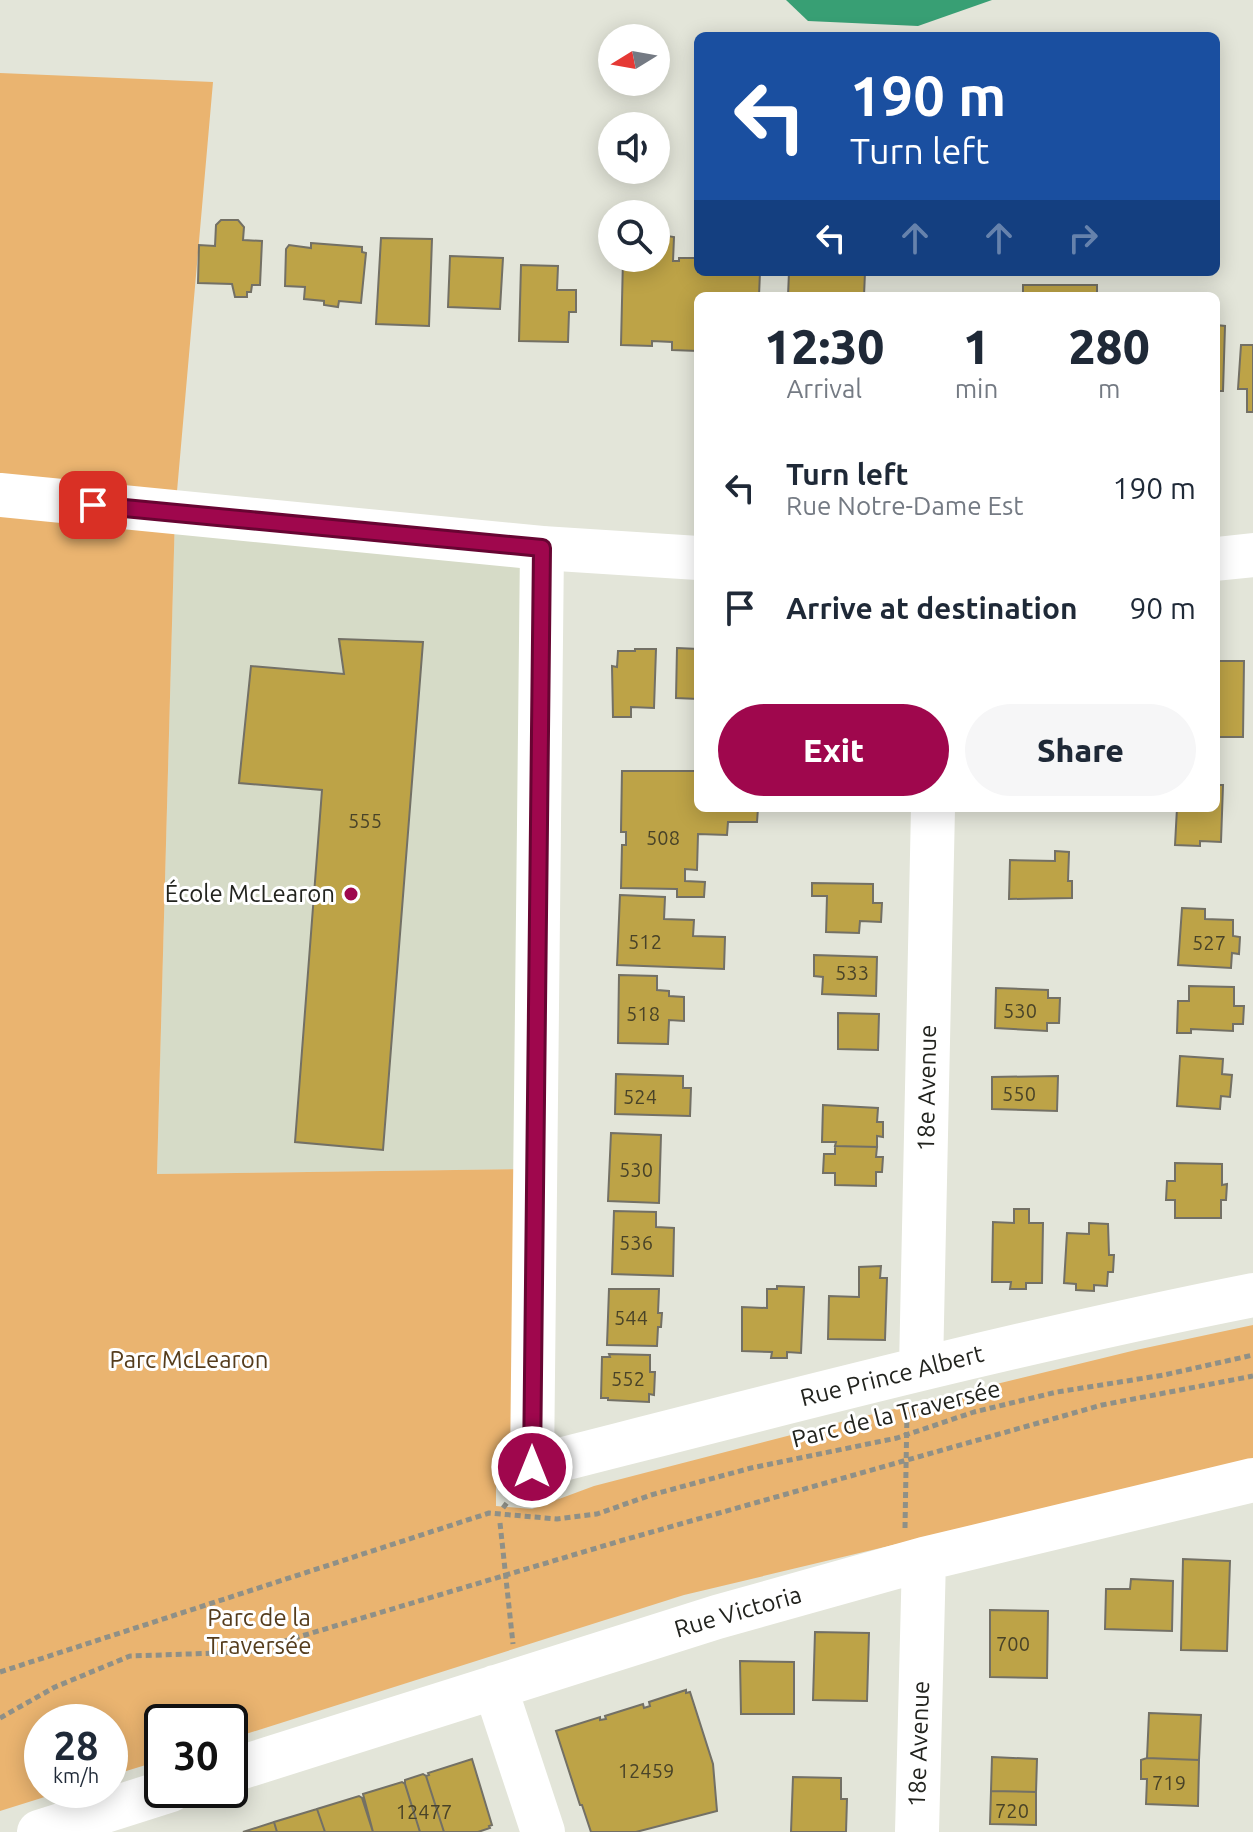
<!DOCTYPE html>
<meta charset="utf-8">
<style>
:root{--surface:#fff;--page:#f6f6f7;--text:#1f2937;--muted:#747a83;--accent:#9f074d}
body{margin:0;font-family:Ubuntu,sans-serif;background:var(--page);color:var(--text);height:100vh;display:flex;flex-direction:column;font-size:30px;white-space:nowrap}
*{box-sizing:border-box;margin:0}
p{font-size:26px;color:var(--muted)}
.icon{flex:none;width:44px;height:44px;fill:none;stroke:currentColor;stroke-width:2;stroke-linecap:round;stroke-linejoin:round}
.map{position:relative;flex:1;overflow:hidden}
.details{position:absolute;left:694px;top:292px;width:526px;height:520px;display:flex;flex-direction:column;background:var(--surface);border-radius:12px;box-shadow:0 4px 20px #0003}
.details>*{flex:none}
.top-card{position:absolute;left:694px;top:32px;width:526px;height:244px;border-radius:12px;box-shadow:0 4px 20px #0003;background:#1a4fa0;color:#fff;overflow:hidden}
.needle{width:52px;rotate:259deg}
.fabs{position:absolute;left:598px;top:24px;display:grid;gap:16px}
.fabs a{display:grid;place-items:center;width:72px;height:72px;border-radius:50%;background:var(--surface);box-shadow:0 4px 20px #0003;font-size:40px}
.speed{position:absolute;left:24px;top:1704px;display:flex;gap:16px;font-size:40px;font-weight:700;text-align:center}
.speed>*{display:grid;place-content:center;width:104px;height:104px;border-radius:50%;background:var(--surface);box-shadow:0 4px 20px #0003;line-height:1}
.speed small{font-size:20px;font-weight:400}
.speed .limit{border:4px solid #111;border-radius:12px;background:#fff;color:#111}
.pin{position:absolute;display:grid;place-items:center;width:68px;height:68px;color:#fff;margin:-34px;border-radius:16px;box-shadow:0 4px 12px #0006}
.me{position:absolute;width:88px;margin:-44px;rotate:0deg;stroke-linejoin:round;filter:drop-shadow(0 0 6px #0008)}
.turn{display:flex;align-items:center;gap:28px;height:168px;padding:0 24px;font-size:36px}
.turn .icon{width:104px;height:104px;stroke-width:2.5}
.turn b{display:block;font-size:56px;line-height:68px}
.lanes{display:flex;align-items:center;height:76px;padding:0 24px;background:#0003;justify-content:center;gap:40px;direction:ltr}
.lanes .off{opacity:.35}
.eta{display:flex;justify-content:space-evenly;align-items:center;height:136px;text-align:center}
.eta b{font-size:48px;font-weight:800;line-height:56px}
.primary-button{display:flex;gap:16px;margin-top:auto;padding:16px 24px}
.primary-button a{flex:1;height:92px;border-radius:48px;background:var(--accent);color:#fff;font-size:32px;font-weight:800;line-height:92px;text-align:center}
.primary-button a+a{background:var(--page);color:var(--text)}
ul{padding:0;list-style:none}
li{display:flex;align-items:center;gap:24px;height:120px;padding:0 24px}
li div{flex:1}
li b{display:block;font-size:30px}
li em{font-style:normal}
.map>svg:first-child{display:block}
.built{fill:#d6dbc7}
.green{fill:#eab470}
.water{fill:#389f74}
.building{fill:#bda347;stroke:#737065;stroke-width:2}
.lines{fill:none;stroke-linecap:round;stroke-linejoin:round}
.path{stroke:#8f9087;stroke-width:5;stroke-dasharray:6 4;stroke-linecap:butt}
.minor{stroke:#fff;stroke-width:44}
.major{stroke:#fff;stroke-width:44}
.route-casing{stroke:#670532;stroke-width:20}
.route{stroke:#9f074d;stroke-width:14}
.poi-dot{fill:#9f074d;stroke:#fff;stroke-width:3}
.labels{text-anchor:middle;stroke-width:6;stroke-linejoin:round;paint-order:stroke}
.number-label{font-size:20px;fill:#494328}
.poi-label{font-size:24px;fill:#22231e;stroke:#fff;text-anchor:end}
.street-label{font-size:24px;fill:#22231e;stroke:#fff}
.park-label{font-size:24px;fill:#553c1c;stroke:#fff}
</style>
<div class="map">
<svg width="1253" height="1832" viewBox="0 0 1253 1832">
<rect width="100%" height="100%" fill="#e3e5d9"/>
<path class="built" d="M175,514L542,548L535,1169L157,1174Z"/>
<path class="green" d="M0,73L213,82L175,514L157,1174L535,1169L531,1464L496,1460V1506L532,1509L594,1486L857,1418L1136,1350L1253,1325V1459L684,1595L230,1739V1722H162V1760L110,1776V1722H42V1790H67L0,1811Z"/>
<path class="water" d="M786,0H992L918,26L808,21Z"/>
<path class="building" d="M221,220H238L244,227L243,240L262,241L260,285H252L251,292H247V297H235L232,284L198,283L199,245L215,246L216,225Z
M656,228L667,229V236L674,237L673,261H679V258H698V272H760L759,296H698V351L672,350V342L652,341V346L621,345L623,258H656Z
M381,238L432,239L429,326L376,324Z
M311,243L362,247V252L366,253L361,303L339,301L338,307L324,305V301L304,299L305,287L285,286L286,249L289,245L311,248Z
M450,256L503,258L500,309L448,307Z
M521,265L558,266L557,290H576V312H569L568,342L519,341Z
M789,272H865L864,296H788Z
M1023,285H1097V296H1023Z
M1216,325L1225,326L1223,391H1216Z
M1241,345H1253V412H1247V389H1238Z
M339,639L423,642L383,1150L295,1142L322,790L239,783L251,666L344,674Z
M677,648L698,649V699L676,698Z
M635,649H656L654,708L631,707V717H613L612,666L617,667L618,651H635Z
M1216,661H1244L1243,737H1216Z
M622,771H698V808H758L757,822H728L727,835L698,834L697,870L685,869V881L705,882L704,897H677V889L621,888L622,845H626V832H621Z
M1216,785H1223L1221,842L1200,841V846L1175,845L1177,808H1216Z
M1055,851L1069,852L1068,881H1072V898L1009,899L1010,860L1055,861Z
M812,883L873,884V903H882L881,922L860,921L859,933L826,932L827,896H812Z
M620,895L665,897L664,919L694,920L693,936L725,937L724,969L617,965Z
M1182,908L1205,909V919L1233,920V936L1240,937L1239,954L1232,953L1231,968L1178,965Z
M814,955L877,957L876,996L822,994L823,977L814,976Z
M619,975L657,976V990L669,991V996L684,997V1021L669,1020L668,1044L618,1043Z
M1189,986L1234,987V1006H1244L1243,1024H1233V1031L1191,1029V1033H1177L1178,1001H1189Z
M996,988L1048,990V998H1060L1059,1023H1047V1031L995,1028Z
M838,1013L879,1014L878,1050L838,1049Z
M1180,1056L1223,1059L1222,1074L1232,1075L1230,1097L1221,1096L1220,1109L1177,1106Z
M616,1074L683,1076V1088H691L690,1116L615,1114Z
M1058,1076L1057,1111L992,1109V1077Z
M823,1105L878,1108L877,1122H883V1137L877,1136V1147L835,1146L836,1142H822Z
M611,1133L661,1135L659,1203L608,1201Z
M835,1146L877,1147L876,1157H883L882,1172H876V1186L835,1185V1173H823L824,1154H835Z
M1175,1163L1222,1164V1185L1227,1184L1226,1200H1221V1218H1175V1200H1166L1167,1181H1175Z
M1014,1209H1029V1223H1043L1042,1283H1026V1289H1010L1011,1282H992L993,1222L1014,1223Z
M614,1211L656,1212V1227L674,1228L673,1276L612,1274Z
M1089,1223L1108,1224L1109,1255H1114L1113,1272H1108L1107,1286L1094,1285V1291L1076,1290V1284L1064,1283L1067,1233L1089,1234Z
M881,1266L880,1278H887L885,1340L828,1339L829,1296L859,1297V1267Z
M777,1286L804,1287L801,1353L787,1352V1358H771L772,1352L742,1351V1307L767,1308V1289H777Z
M609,1289H659L658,1313H662L661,1327H658L657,1346L607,1345Z
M609,1354L650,1355V1372H655L654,1395L649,1394V1402L608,1400V1398H601L602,1357H610Z
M1183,1559L1230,1561L1227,1651L1181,1650Z
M1131,1579L1173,1581L1172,1631L1105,1629L1106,1589H1130Z
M990,1610L1048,1611L1047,1678L990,1677Z
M815,1632L869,1633L867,1701L813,1700Z
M740,1661L794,1662V1714H741Z
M686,1690V1693L690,1692L713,1764L717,1811L636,1832H591L582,1805H580L556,1731L600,1717V1720L606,1719L605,1716L643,1704L644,1708L650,1706L649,1702Z
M1149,1713L1201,1715L1199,1760L1147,1758Z
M992,1757L1037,1759L1036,1792L991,1791Z
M1147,1758L1199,1760L1198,1806L1146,1804L1147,1779H1141V1760Z
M472,1759L492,1825L489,1826L490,1828L478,1832H444L426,1776L429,1775L428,1773Z
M423,1774L426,1776L444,1832H420L405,1784V1780Z
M793,1777L841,1778V1799H847L846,1832H791Z
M402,1782L405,1784L420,1832H373L363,1794Z
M991,1791L1036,1792V1825L990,1824Z
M359,1796L362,1798L373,1832H325L317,1809Z
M317,1809L325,1832H277L274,1822Z
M274,1822L277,1832H243Z"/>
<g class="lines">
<path class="path" d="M503,1508L512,1496
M500,1523L513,1644
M905,1528L907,1410
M0,1672L489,1513L557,1519L597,1514L651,1495L751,1468L897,1438L974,1412L1057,1392L1164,1375L1253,1355
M0,1718L55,1687L130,1656L248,1652L620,1541L1102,1405L1253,1376"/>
<path class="minor" d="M542,548L532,1467C772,1406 1011,1343 1253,1295
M921,1368L933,808
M495,1687L543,1832
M230,1771L717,1617L924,1559L1253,1480
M39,1832L171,1790
M917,1832L924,1559"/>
<path class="major" d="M0,495L542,548L698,558
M1216,559L1253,555"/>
</g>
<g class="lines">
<defs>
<path id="route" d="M93,505L542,548L532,1467"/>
</defs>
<use href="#route" class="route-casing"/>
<use href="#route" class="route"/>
</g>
<circle class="poi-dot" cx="351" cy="894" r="8"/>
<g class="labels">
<g class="number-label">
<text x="365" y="828">555</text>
<text x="663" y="845">508</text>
<text x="645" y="949">512</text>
<text x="1209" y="950">527</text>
<text x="852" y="980">533</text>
<text x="1020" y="1018">530</text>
<text x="643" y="1021">518</text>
<text x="1019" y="1101">550</text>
<text x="640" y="1104">524</text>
<text x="636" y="1177">530</text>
<text x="636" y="1250">536</text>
<text x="631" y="1325">544</text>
<text x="628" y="1386">552</text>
<text x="1013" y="1651">700</text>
<text x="646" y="1778">12459</text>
<text x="1169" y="1790">719</text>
<text x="1012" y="1818">720</text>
<text x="424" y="1819">12477</text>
</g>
<g class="poi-label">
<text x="335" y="902">École McLearon</text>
</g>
<g class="street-label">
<text transform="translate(927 1088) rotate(-89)" y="8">18e Avenue</text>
<text transform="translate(892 1376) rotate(-14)" y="8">Rue Prince Albert</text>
<text transform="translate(896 1414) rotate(-14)" y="8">Parc de la Traversée</text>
<text transform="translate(738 1612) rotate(-16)" y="8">Rue Victoria</text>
<text transform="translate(919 1744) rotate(-88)" y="8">18e Avenue</text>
</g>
<g class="park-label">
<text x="189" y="1368">Parc McLearon</text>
<text x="259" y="1626">Parc de la<tspan x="259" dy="28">Traversée</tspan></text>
</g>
</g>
</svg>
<div class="fabs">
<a><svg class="needle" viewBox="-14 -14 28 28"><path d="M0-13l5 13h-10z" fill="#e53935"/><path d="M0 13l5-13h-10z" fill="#747a83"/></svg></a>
<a><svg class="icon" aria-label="sound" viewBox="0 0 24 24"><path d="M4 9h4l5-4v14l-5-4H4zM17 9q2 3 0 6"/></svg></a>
<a><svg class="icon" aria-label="search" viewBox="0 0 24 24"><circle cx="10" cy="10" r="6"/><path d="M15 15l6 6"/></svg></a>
</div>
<div class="speed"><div>28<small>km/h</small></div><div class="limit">30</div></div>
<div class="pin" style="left:93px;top:505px;background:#d93025"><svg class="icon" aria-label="arrive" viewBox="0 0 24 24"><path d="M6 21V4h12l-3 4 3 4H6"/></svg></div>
<svg class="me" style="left:532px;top:1467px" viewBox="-20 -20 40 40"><circle r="17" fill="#9f074d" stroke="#fff" stroke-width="3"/><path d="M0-11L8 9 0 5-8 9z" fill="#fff"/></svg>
<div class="top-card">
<div class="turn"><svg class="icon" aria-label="left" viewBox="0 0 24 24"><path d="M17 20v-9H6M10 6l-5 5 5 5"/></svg><div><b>190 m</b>Turn left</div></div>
<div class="lanes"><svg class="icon" aria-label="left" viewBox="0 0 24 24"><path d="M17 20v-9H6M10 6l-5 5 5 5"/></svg><svg class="icon off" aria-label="ahead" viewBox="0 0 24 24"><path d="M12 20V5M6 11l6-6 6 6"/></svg><svg class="icon off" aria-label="ahead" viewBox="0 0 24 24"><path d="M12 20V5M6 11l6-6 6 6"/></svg><svg class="icon off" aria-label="right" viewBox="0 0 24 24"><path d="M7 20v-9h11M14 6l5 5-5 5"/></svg></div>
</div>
<section class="details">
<div class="eta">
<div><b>12:30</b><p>Arrival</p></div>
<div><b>1</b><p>min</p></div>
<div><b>280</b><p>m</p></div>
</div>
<ul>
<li><svg class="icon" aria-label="left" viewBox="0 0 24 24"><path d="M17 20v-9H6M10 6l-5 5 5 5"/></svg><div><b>Turn left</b><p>Rue Notre-Dame Est</p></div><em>190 m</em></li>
<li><svg class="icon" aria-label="arrive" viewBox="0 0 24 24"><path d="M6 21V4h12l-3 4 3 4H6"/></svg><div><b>Arrive at destination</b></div><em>90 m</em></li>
</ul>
<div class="primary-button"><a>Exit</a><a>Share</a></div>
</section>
</div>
